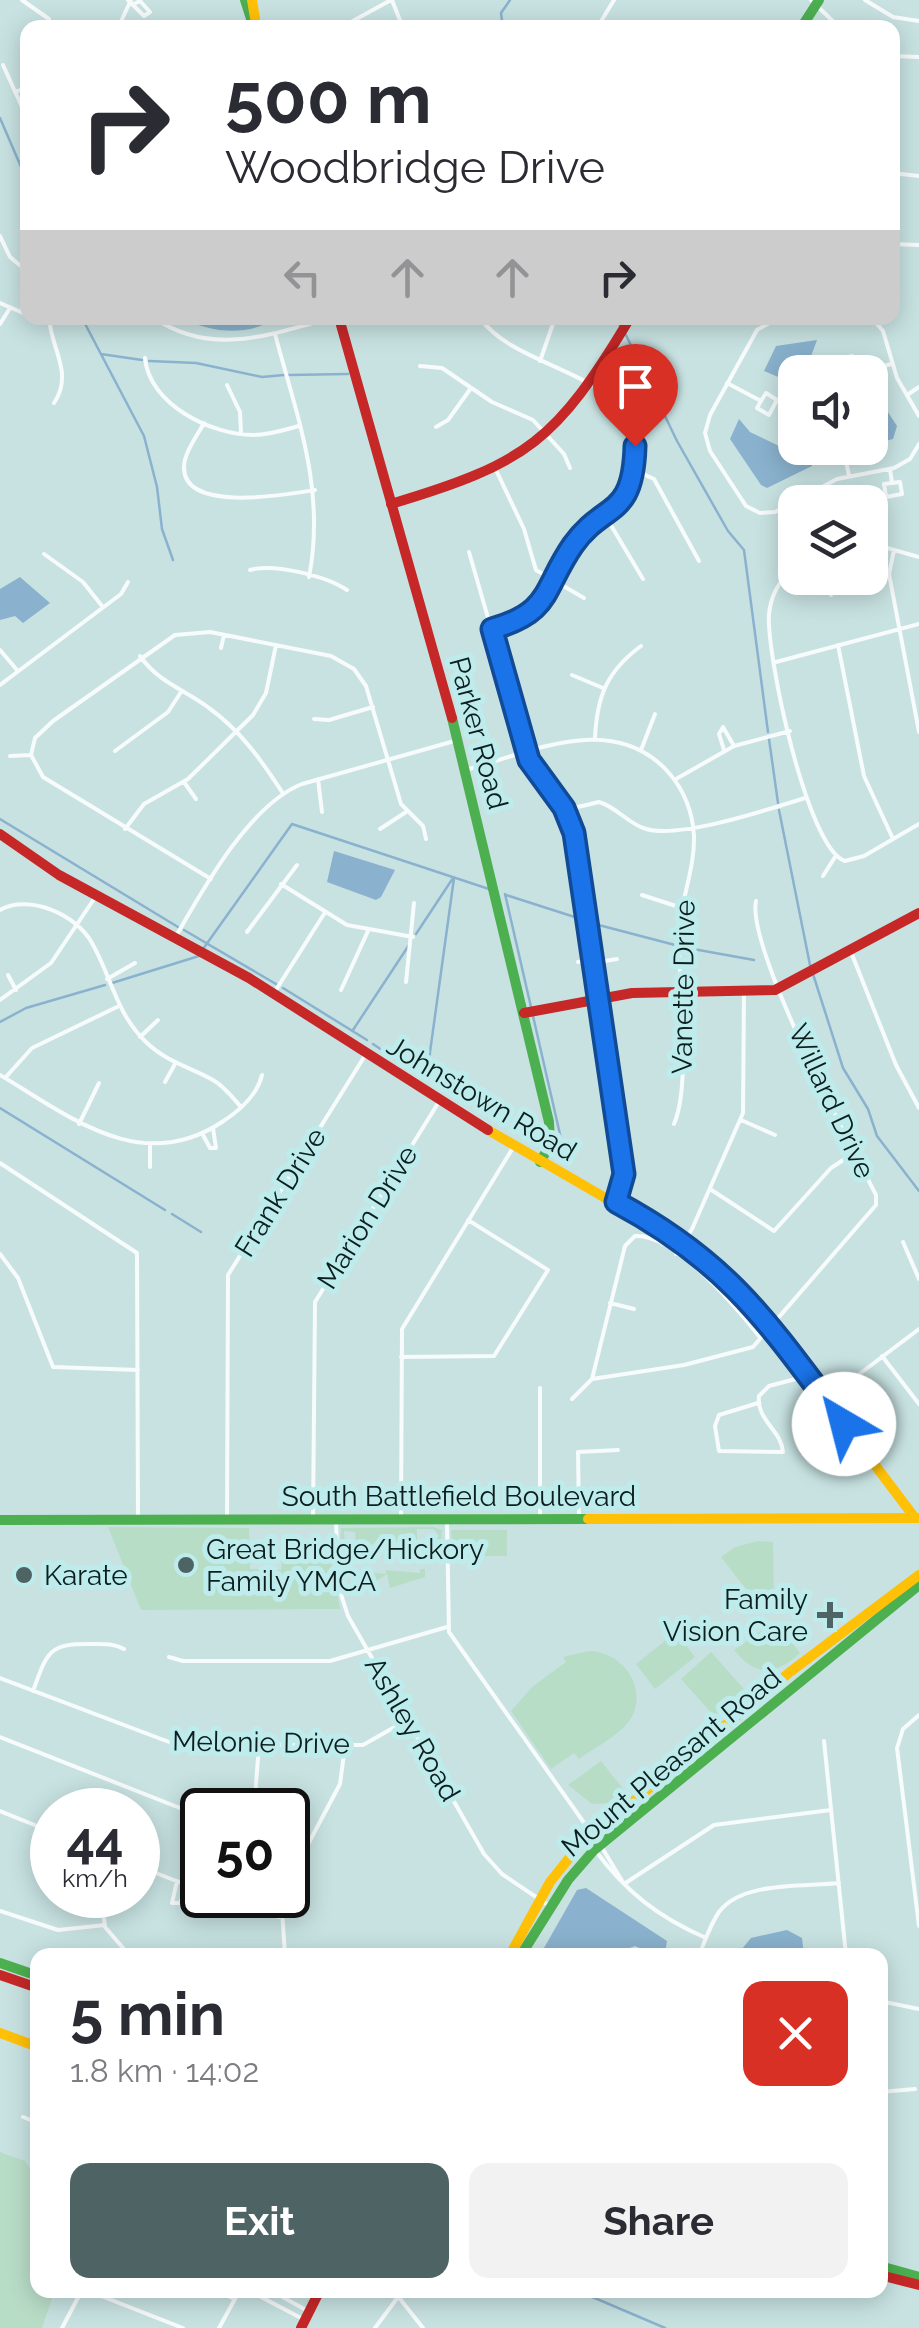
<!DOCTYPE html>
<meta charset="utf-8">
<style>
:root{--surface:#fff;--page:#f2f2f3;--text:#2b2b33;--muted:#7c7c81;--accent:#4e6363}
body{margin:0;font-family:Raleway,sans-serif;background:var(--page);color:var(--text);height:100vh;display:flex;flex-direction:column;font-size:38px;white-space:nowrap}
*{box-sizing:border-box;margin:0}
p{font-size:32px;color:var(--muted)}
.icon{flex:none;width:55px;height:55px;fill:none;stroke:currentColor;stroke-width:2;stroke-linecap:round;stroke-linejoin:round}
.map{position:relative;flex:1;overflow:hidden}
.sheet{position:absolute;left:30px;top:1948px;width:858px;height:350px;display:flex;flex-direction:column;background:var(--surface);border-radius:20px;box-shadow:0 5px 25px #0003}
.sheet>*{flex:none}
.hud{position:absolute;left:20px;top:20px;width:880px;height:305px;border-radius:20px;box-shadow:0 5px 25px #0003;background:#fff;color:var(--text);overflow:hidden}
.fabs{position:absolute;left:778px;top:355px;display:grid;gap:20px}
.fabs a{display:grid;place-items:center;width:110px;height:110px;border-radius:20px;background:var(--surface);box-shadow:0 5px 25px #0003;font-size:50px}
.speed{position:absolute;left:30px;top:1788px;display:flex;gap:20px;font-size:50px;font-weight:700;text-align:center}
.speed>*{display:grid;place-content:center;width:130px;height:130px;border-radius:50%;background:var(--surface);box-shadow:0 5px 25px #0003;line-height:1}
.speed small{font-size:25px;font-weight:400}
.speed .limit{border:5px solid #111;border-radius:15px;background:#fff;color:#111}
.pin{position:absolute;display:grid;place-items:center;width:85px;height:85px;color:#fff;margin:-102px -42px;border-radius:50% 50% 50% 0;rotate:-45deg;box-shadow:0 0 10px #0007}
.pin .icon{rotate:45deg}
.me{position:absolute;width:110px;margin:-55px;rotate:323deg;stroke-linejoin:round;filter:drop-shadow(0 0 8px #0008)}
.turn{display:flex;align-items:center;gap:35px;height:210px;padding:0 40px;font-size:45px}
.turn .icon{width:130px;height:130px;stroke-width:2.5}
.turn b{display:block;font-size:70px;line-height:85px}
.lanes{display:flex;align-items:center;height:95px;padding:0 40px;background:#0003;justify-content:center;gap:50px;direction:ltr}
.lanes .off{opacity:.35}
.round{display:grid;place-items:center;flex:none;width:105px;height:105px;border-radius:20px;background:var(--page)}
.headline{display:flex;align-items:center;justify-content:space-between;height:170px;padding:0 40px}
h1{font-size:60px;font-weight:700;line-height:75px}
.button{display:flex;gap:20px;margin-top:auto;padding:20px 40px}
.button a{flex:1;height:115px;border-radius:20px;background:var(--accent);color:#fff;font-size:40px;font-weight:700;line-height:115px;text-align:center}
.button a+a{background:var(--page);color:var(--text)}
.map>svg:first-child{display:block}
.green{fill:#b8ddc7}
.water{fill:#8ab2ce}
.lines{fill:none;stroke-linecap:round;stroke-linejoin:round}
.stream{stroke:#8ab2ce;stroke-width:2.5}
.street{stroke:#f7fbfb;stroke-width:4}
.fast{stroke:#4caf50;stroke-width:10}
.slow{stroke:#ffc107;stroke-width:10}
.jam{stroke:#c62828;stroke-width:10}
.route-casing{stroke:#114b97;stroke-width:25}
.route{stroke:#1a73e8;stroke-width:18}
.poi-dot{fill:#4e6363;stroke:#beecec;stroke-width:4}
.labels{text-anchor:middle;stroke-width:10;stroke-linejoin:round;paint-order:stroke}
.street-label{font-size:28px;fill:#0c1e1e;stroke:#beecec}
.poi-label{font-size:28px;fill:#0c1e1e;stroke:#beecec;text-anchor:start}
</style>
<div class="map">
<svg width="919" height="2328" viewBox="0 0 919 2328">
<rect width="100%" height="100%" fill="#c8e2e2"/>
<path class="green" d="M108,1527L249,1528L250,1569L281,1570L282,1560H331L340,1609L141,1610Z
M433,1527L442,1530L441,1542H435L439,1535L433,1529H417V1542H425V1548L390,1540L389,1545L356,1544L355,1532L344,1531L347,1575L339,1571L341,1528Z
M451,1530H507V1556H453Z
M758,1541L773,1542L774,1604L778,1603L766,1615L721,1557L735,1547Z
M420,1569H425V1577L390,1588L387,1574L370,1585L358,1586L357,1571L386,1574V1570L420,1573Z
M775,1621L800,1653C775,1676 756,1677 734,1650Z
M676,1632L695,1657L655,1689L636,1664Z
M589,1651C622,1651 650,1689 630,1720C620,1735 594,1748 579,1759L574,1753L551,1769L511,1711L532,1687L566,1662L563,1657Z
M711,1652L744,1689L714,1716L681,1679Z
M601,1761L628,1795L613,1803L592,1804L568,1785Z
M0,2152L25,2161L37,2179L38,2290H55L42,2328H0Z"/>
<path class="water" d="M183,318H275C250,337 209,333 183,318Z
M817,340L810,359L814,372H795V384L764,371L776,346Z
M876,394L897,426L893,439L881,442L870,420V396Z
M739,419L750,432L779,446L795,422V448H811L812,466L767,488L761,485L730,439Z
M20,577L50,603L23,623L15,616L0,620V589Z
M334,851L395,870L381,897L376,900L327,882Z
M586,1888L667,1941L665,1953L653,1954L635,1946L611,1955H540L577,1890Z
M787,1930L802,1938L804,1955H737L751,1938Z"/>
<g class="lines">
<path class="stream" d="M503,28L501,13L510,0
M0,118L28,183
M82,318L144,436L157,487L162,529L173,560
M617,318L620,326
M625,333L677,441L728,531L744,550L768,732
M101,354L142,360
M149,361L196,363L262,377L284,375
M289,375L348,374
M769,739L778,803
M779,810L811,970
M0,819L178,927
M505,894L531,1007
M506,895L584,920
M591,923L675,945
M184,930L276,984
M416,934L453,878
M682,947L754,960
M203,949L292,824L492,890
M813,974L843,1068L868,1109L877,1136L919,1191
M112,983L199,956
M283,988L367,1040
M533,1016L567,1165
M0,1022L26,1008L105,985
M353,1030L409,945
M373,1044L395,1059
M427,1074L454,878
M0,1108L165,1210
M172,1214L201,1232
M576,2290L665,2328"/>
<path class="street" d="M22,0L49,19
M128,0L144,16L150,12L140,1L134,4
M392,0L403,28
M811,0L840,28
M865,0L893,17L919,21
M118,28L131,0
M340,28L391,0
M597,28L614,0
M892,56L919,57
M3,65L28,120
M15,92L28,87
M892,173L919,176
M0,236L10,257L28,272
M892,244L919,245
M0,303L28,315
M49,318C51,349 74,373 54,403
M154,318C212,357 269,335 331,318
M480,318C520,375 652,372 633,464C630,478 629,496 619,507C609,518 593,524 582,535C539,576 567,608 492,629
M798,318L771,322L757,330L710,415L705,433L710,451L746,506L760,513L775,512L837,479L894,468L910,459L919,444
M872,318L883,331L897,378L919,416
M0,324L10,308
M275,334C297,417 326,490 309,577
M145,358C149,404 211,435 253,435C269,435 284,430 299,426
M540,361L555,318
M420,366L442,368L492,402L533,420L564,454L570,468
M838,372L834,361L852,356L857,372
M863,372L891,364
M727,383L761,401L766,393L777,400L769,415L757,408L761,401
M227,385L240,412L241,434
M907,395L919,387
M204,423C197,436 184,453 184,467C183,514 289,494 315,490
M436,427L448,420L471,388
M834,448L837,463L846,461
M632,469L654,479L699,561
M890,469L892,483L884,484L886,497L902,494L900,482L892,483
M496,470L524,529L536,570L584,598
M849,476L846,461L853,458L851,448
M606,517L643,579
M870,543L919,557
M894,550L889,574L919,732
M469,552L529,760L559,800L574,833L624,1174L616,1202
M44,554L83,582L102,606
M795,567C780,579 771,594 769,614C766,653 807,849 845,861L864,856L919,824
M250,570C274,563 326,576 347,590
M826,578L831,595
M838,645L864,776L893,839
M221,648L224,635
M0,650L17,670
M140,656C159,683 184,689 209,708C240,730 262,761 282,792
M776,662L919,624
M572,675L603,688
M0,685L121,594L128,582
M314,719L329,720L373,707
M595,738C597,696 607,671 641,646
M641,750L655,714
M724,750L719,734L723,727L734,746
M115,751L168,712L181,692
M10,756L31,755
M469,769C534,751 615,711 669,773C684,790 693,813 694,836C695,872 678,905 679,941C679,986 691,1086 674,1124
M318,779L322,812
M676,779L734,746L790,731
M184,782L196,799
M565,810L599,802C617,807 628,824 646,829C681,839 769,809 805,798
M125,829L144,804L188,779L253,715L266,693L276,645
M380,829L406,812
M823,876L835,857
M211,879L43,777L31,755L35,738L53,721L175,635L210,632L331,656L354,669L366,686L401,804L423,826L426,839
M281,884L347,925L413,937
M642,895L679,907
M0,910C29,894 76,914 92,943C112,978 116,1014 147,1043C167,1062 190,1067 213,1080C224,1086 233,1098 241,1107
M247,932L297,865
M175,938C203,889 249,805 302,784L458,740
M851,952L896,1065L919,1108
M578,962L592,960
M593,963L617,959
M8,975L16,990
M107,979L135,963
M406,982L414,903
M341,990L368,931
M274,993L324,914
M0,1000L51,963L96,896
M140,1037L158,1020
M0,1075C69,1116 141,1176 222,1122C239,1111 257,1096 262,1075
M5,1078L32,1048L117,1007
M165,1082L175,1064
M741,1120L775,1135
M79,1124L99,1083
M202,1133L210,1148H216L213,1128
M150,1144V1167
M0,1163L137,1253L138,1520
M710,1189L774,1231L831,1168L854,1153
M903,1242L919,1279
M0,1254L18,1278L53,1367L138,1370
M676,1254L692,1229L743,1113L744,991
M610,1303L634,1309
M882,1356L919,1404
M401,1357L494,1356L548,1270L468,1220
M592,1379L625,1246L635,1236C674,1233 736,1307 759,1336
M540,1388V1519
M572,1399L592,1379L684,1365L753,1347L876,1205V1195C851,1146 746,946 756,901
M825,1400L919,1329
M758,1403L719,1415L715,1426L719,1451L783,1452C782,1431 756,1420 759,1396L769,1386L807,1376
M579,1518L578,1452L618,1450
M227,1519L228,1275L366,1054
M313,1519L315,1302L440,1100
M336,1519L338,1585L348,1616L484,1854L502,1874L548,1905
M401,1519L402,1329L514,1146
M447,1521L449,1632L592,1834
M169,1657L183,1661H330L447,1627
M0,1678L177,1745H363L407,1720
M33,1691C47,1653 48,1643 91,1644C103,1644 113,1643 124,1649
M919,1715L903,1729L897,1748L919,1926
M0,1737L185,1810
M824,1741L846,1955
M254,1810L259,1745
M0,1811L52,1832
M288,1846L301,1853
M601,1846L624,1884
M595,1850C626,1892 658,1917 706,1938
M138,1866L202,1891
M177,1881L172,1903H180L187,1886
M288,1882L340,1784L345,1746
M624,1884L714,1825L831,1810
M101,1895L105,1927L129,1955
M212,1895L279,1917
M281,1895L285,1955
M0,1911L58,1930L105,1925
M699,1955C705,1941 710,1925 719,1912C742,1881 804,1887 839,1883
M880,2001L919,2009
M880,2025L885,2002
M880,2092L915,2089
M23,2117L38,2123
M86,2290L183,2328
M218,2290L234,2299
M248,2290L301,2318
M270,2290L306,2310
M393,2290L423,2328
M62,2328L82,2290
M219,2328L240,2290
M375,2328L398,2297"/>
<path class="fast" d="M245,0L254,28
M801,28L819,0
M452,718L549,1122L550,1145L540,1162
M0,1520L588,1519
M521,1955L568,1880L594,1850L919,1585
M0,1963L38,1976
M880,2266L919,2277"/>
<path class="slow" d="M252,0L255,18
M488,1130L702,1254L757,1309L915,1518
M588,1519L919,1518
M510,1955L550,1882L578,1847L790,1672L919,1575
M0,2033L38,2047"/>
<path class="jam" d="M339,318L452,718
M391,504C528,463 556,441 630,318
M0,834L59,875L249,978L488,1130
M524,1013L632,993L775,990L919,913
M0,1975L38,1988
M880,2275L919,2285
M301,2328L320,2290"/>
</g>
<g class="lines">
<defs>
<path id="route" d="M635,446C633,520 604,501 573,545C542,590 552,612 492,629L529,760L564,808L574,833L624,1174L616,1202C730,1263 768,1323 844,1424"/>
</defs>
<use href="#route" class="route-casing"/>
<use href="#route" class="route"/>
</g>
<g class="poi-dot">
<circle cx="186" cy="1565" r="10"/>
<circle cx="24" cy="1575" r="10"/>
<path d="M825 1600h10v10h10v10h-10v10h-10v-10h-10v-10h10z"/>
</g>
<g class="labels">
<g class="street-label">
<text transform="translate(479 733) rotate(75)" y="10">Parker Road</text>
<text transform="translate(683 987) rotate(-89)" y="10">Vanette Drive</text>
<text transform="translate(482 1098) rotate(31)" y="10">Johnstown Road</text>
<text transform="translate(832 1101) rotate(65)" y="10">Willard Drive</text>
<text transform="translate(280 1192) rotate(-58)" y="10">Frank Drive</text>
<text transform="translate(367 1217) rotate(-58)" y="10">Marion Drive</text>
<text x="459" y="1506">South Battlefield Boulevard</text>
<text transform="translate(413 1729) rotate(60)" y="10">Ashley Road</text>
<text transform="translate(261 1742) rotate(1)" y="10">Melonie Drive</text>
<text transform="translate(671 1762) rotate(-40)" y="10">Mount Pleasant Road</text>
</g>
<g class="poi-label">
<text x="206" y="1559">Great Bridge/Hickory<tspan x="206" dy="32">Family YMCA</tspan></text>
<text x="44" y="1585">Karate</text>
<text x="808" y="1609" text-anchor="end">Family<tspan x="808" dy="32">Vision Care</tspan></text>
</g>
</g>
</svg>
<div class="fabs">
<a><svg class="icon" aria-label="sound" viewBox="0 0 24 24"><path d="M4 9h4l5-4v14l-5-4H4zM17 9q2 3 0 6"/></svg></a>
<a><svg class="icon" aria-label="layers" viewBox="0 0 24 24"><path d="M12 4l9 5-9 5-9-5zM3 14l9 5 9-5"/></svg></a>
</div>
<div class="speed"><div>44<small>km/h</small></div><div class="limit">50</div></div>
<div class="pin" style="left:635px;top:446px;background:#d93025"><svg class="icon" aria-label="arrive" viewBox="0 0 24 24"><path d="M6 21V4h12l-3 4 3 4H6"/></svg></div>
<svg class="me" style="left:844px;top:1424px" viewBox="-20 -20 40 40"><circle r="19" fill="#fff"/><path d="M0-13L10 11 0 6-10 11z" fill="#1a73e8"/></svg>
<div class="hud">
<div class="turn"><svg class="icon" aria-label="right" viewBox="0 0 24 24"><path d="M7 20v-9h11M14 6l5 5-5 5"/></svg><div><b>500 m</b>Woodbridge Drive</div></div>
<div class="lanes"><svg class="icon off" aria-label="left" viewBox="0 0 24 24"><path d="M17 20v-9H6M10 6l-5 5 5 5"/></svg><svg class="icon off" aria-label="ahead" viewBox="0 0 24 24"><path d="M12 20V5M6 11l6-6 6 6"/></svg><svg class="icon off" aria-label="ahead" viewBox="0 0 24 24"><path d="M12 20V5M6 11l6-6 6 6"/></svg><svg class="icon" aria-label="right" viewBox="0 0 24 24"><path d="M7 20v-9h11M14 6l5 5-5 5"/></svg></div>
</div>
<section class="sheet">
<div class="headline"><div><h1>5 min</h1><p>1.8 km · 14:02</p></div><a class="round" style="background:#d93025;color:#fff"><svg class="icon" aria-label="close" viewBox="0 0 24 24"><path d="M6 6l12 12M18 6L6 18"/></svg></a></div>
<div class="button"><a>Exit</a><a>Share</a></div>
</section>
</div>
